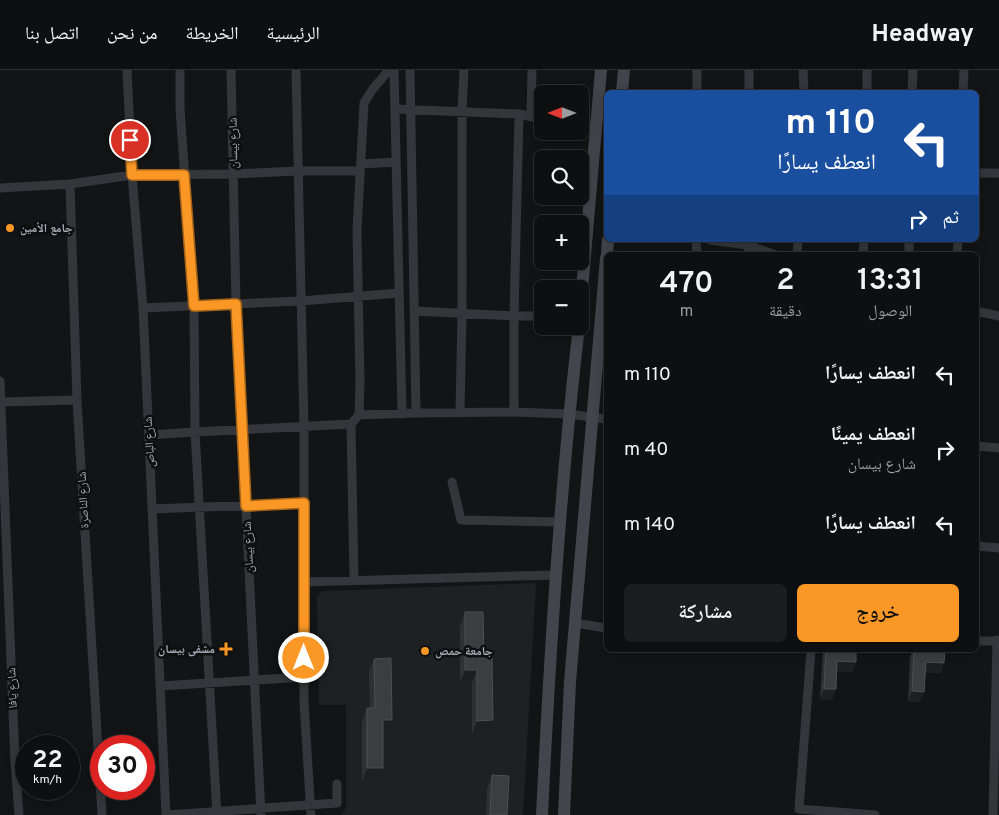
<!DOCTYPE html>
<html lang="ar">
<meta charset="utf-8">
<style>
:root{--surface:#0e0f10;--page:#1c1d1e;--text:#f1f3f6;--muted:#9b9c9f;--line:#2e2f30;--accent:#fb9825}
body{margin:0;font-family:Overpass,"Noto Naskh Arabic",sans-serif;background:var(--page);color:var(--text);direction:rtl;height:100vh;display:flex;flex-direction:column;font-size:19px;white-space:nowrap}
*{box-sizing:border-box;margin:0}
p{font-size:16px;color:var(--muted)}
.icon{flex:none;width:28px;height:28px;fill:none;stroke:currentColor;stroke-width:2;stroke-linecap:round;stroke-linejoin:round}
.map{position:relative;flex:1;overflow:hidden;direction:ltr}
.sheet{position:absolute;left:604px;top:182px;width:375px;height:400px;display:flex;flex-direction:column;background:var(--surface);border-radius:8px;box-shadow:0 2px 12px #0003,0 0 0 1px var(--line);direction:rtl}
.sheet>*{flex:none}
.guide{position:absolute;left:604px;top:20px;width:375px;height:152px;border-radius:8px;box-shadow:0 2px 12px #0003,0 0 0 1px var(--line);direction:rtl;background:#1a4fa0;color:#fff;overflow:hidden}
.needle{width:32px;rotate:270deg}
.tools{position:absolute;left:534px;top:15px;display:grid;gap:10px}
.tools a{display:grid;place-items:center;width:55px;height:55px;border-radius:8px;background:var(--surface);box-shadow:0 2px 12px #0003,0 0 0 1px var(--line);font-size:25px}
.speed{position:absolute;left:15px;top:665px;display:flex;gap:10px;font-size:25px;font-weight:700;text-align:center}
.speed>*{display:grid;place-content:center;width:65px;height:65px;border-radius:50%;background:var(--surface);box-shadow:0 2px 12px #0003,0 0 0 1px var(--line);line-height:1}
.speed small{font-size:12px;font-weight:400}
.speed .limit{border:8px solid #d22;background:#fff;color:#111}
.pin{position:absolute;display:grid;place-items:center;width:42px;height:42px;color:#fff;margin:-21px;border:2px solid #fff;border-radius:50%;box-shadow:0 1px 5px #0007}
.me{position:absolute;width:55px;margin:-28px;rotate:0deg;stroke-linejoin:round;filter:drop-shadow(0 0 4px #0008)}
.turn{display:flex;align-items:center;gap:18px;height:105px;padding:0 20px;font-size:22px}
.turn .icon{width:65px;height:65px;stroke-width:2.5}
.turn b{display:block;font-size:35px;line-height:42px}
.then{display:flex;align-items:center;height:48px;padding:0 20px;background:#0003;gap:10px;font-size:19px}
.eta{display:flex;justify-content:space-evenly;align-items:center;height:85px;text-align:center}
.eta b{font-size:30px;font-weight:600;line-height:35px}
.cta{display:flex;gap:10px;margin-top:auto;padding:10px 20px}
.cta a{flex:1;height:58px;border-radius:8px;background:var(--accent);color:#111;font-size:20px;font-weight:600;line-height:58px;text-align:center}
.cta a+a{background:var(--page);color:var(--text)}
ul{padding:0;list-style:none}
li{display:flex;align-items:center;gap:15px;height:75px;padding:0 20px}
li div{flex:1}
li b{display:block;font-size:19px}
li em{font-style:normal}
header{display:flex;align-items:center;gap:30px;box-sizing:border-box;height:70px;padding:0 25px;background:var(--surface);border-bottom:1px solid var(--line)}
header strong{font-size:24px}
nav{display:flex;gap:28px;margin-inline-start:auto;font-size:18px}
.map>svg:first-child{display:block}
.built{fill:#1f2022}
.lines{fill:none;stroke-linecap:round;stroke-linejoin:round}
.street{stroke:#34363b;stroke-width:9}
.secondary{stroke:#42454b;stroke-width:12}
.wall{fill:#2f3033}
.shaded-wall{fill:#1e1f21}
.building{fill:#3b3e41;stroke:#4c4f53}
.route-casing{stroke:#a36318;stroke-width:12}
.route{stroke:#fb9825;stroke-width:9}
.poi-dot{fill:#fb9825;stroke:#0e0f10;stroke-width:2}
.labels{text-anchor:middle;stroke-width:5;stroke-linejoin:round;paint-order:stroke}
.street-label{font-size:12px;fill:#a4acb6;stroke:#0e0f10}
.poi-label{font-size:12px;font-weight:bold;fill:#a4acb6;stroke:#0e0f10;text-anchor:start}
</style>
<header>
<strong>Headway</strong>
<nav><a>الرئيسية</a><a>الخريطة</a><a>من نحن</a><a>اتصل بنا</a></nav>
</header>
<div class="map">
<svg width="999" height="745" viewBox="0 0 999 745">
<rect width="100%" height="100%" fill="#131415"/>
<path class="built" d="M536,513L523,745H341L346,738V635H319L317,527L322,521Z"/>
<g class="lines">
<path class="street" d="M127,0L132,105L143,238L166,745
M180,0V39L194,236L195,362L217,745
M231,0L236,234L261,745
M296,0L304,357V633L311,745
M394,0L402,344
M410,0L416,343
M803,0L804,22
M867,0V22
M697,22V0
M749,22V0
M912,22L913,0
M963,22L964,0
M395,39L519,44L542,49
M519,44L514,246V342L568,344L606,349
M531,47L532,0
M580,55L596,58
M361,94L396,92
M976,103H999
M70,114L77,330L102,745
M0,118L70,114L132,105L233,104L298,101H360
M696,170L697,185
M710,170L748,175L776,185
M748,170L749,185
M797,185L798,170
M863,185L864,170
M909,185V170
M957,185L958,170
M143,238L301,231L399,223
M414,241L514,246H542
M976,241L999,246
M0,311L15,692L19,745
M0,332L77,330
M460,342L462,244V41L464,0
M359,345L416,343L514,342
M149,365L195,362L351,354
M976,376L999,378
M452,412L461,450L561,452
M152,439L304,433
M976,476L999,478
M354,510L351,354L359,345L360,312L357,160L364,33L372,20L389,0
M304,512L557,505
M575,553L606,558
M976,571H999
M811,580L799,739L875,745
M160,616L304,607
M167,745L337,733V714
M993,745L997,570"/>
<path class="secondary" d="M622,22L624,0
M607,185L608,170
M580,243L601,0
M542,745C550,582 560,418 579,256
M564,745L570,612L606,188"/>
</g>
<path class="wall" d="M465,542L484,588L493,650L488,664H472V613H460V556Z
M823,580H856V592L852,602L836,601V619L832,630L820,629Z
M913,580H945L941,603L925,602L920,632H908L910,587Z
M374,589L392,650L387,663H383V698L378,712H362V652L367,638H370L369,602Z
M492,705L507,745H486L487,719Z"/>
<path class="shaded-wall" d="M837,591L856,592L852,602L833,601Z
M926,592L944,593L941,603L922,602Z
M465,600H477L472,613H460Z
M824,619H836L832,630L820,629Z
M912,621L924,622L920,632H908Z
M383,650H392L387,663H378Z
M493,650L488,664H472L477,651Z
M367,698H383L378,712H362Z"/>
<path class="building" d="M465,542H483L484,588H492L493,650L477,651V600H465Z
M826,580H856V592L837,591L836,619H824Z
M914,580H945L944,593L926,592L924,622L912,621Z
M391,588L392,650H383V698H367V638H375L374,589Z
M492,705L509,706L507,745H490Z"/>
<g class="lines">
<defs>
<path id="route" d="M130,70L132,105H184L194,236L236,234L246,436L304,433V588"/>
</defs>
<use href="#route" class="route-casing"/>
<use href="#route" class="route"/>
</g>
<g class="poi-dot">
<circle cx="10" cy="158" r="5"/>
<path d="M223.5 571.5h5v5h5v5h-5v5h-5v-5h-5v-5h5z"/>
<circle cx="425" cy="581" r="5"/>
</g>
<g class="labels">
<g class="street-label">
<text transform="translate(233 73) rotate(-91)" y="4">شارع بيسان</text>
<text transform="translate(149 372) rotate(-93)" y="4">شارع الباص</text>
<text transform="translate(83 430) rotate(-93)" y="4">شارع الناصرة</text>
<text transform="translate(248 477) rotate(-93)" y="4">شارع بيسان</text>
<text transform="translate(12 618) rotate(-92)" y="4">شارع يافا</text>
</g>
<g class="poi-label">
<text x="20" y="162">جامع الأمين</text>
<text x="215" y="583" text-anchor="end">مشفى بيسان</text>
<text x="435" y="585">جامعة حمص</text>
</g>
</g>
</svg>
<div class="tools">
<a><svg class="needle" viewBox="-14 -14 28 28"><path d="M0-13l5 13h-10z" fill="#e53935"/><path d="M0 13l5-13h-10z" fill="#9b9c9f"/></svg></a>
<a><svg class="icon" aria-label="search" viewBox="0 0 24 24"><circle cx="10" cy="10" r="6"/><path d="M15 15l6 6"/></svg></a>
<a>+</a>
<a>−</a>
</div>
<div class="speed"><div>22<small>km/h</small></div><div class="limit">30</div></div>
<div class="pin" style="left:130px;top:70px;background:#d93025"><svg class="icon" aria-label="arrive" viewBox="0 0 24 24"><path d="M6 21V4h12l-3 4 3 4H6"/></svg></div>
<svg class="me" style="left:304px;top:588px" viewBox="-20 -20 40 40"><circle r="17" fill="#fb9825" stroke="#fff" stroke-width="3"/><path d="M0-11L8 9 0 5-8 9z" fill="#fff"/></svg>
<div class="guide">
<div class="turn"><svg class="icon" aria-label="left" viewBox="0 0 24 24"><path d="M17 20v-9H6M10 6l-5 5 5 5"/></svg><div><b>110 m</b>انعطف يسارًا</div></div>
<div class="then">ثم<svg class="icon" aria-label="right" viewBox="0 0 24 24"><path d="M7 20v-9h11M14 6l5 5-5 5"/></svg></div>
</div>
<section class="sheet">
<div class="eta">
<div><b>13:31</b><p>الوصول</p></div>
<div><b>2</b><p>دقيقة</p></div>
<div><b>470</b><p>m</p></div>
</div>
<ul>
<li><svg class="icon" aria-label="left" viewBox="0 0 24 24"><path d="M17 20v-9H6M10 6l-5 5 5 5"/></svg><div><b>انعطف يسارًا</b></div><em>110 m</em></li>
<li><svg class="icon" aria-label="right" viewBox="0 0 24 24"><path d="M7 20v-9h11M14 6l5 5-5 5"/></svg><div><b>انعطف يمينًا</b><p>شارع بيسان</p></div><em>40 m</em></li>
<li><svg class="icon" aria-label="left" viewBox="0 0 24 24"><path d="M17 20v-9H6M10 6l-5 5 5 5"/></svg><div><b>انعطف يسارًا</b></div><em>140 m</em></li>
</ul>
<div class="cta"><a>خروج</a><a>مشاركة</a></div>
</section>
</div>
